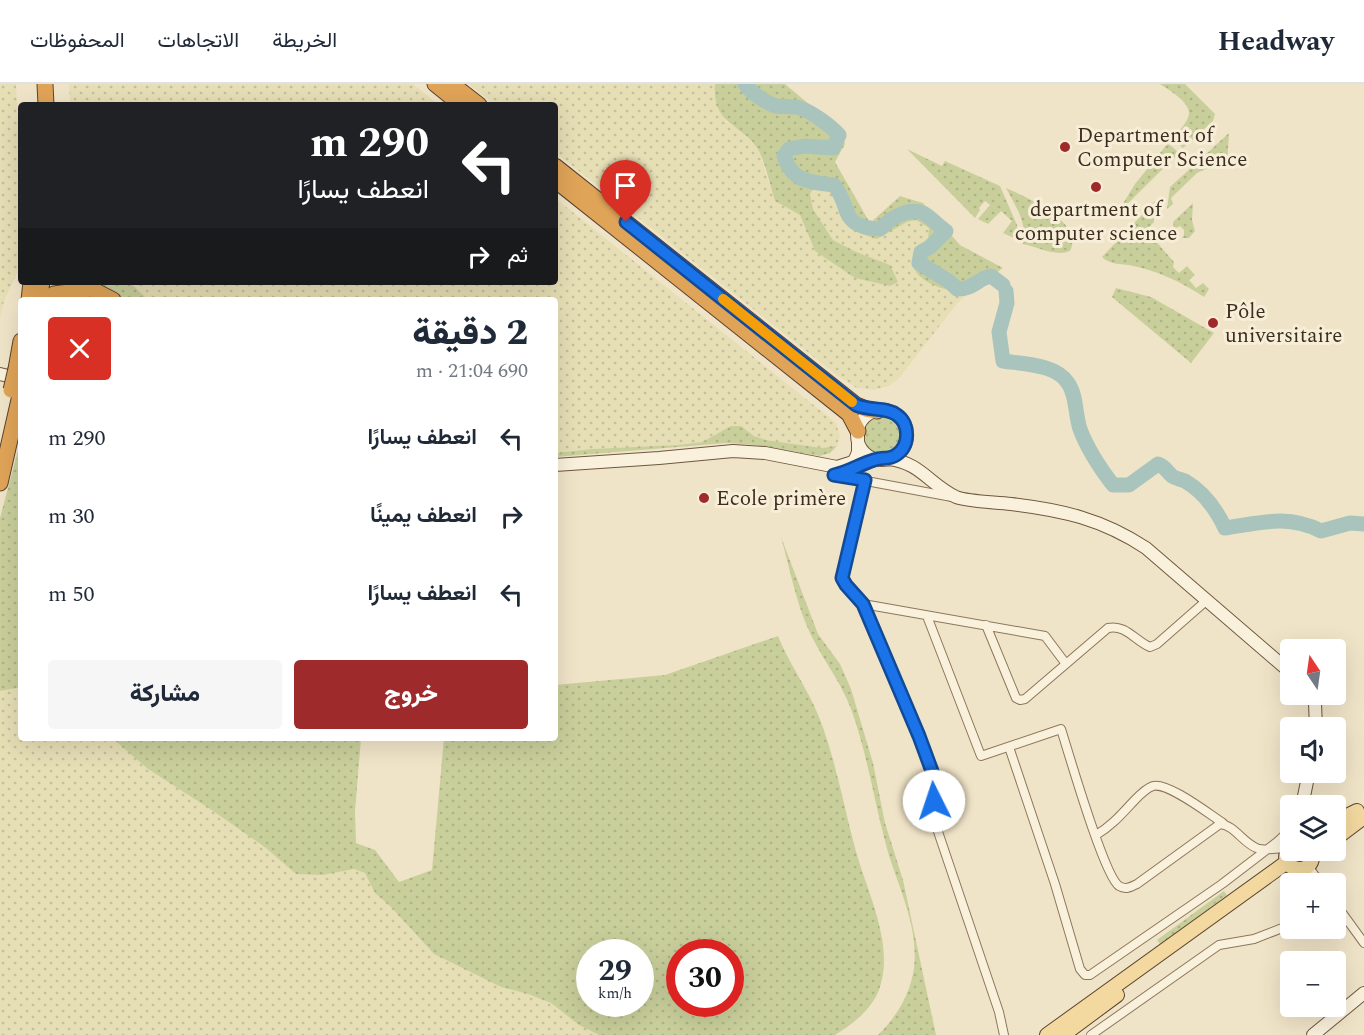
<!DOCTYPE html>
<html lang="ar">
<meta charset="utf-8">
<style>
:root{--surface:#fff;--page:#f6f6f7;--text:#1f2937;--muted:#747a83;--line:#e0e1e3;--accent:#9e2a2b}
body{margin:0;font-family:Spectral,Vazirmatn,serif;background:var(--page);color:var(--text);direction:rtl;height:100vh;display:flex;flex-direction:column;font-size:22px;white-space:nowrap}
*{box-sizing:border-box;margin:0}
p{font-size:20px;color:var(--muted)}
.icon{flex:none;width:33px;height:33px;fill:none;stroke:currentColor;stroke-width:2;stroke-linecap:round;stroke-linejoin:round}
.map{position:relative;flex:1;overflow:hidden;direction:ltr}
.sheet{position:absolute;left:18px;top:213px;width:540px;height:444px;display:flex;flex-direction:column;background:var(--surface);border-radius:6px;box-shadow:0 6px 24px #0002;direction:rtl}
.sheet>*{flex:none}
.top-card{position:absolute;left:18px;top:18px;width:540px;height:183px;border-radius:6px;box-shadow:0 6px 24px #0002;direction:rtl;background:#202124;color:#fff;overflow:hidden}
.needle{width:39px;rotate:347deg}
.tools{position:absolute;left:1280px;top:555px;display:grid;gap:12px}
.tools a{display:grid;place-items:center;width:66px;height:66px;border-radius:6px;background:var(--surface);box-shadow:0 6px 24px #0002;font-size:30px}
.speed{position:absolute;left:576px;top:855px;display:flex;gap:12px;font-size:30px;font-weight:700;text-align:center}
.speed>*{display:grid;place-content:center;width:78px;height:78px;border-radius:50%;background:var(--surface);box-shadow:0 6px 24px #0002;line-height:1}
.speed small{font-size:15px;font-weight:400}
.speed .limit{border:9px solid #d22;background:#fff;color:#111}
.pin{position:absolute;display:grid;place-items:center;width:51px;height:51px;color:#fff;margin:-62px -26px;border-radius:50% 50% 50% 0;rotate:-45deg;box-shadow:0 0 6px #0007}
.pin .icon{rotate:45deg}
.me{position:absolute;width:66px;margin:-33px;rotate:356deg;stroke-linejoin:round;filter:drop-shadow(0 0 4px #0008)}
.turn{display:flex;align-items:center;gap:21px;height:126px;padding:0 30px;font-size:27px}
.turn .icon{width:78px;height:78px;stroke-width:2.5}
.turn b{display:block;font-size:42px;line-height:51px}
.then{display:flex;align-items:center;height:57px;padding:0 30px;background:#0003;gap:12px;font-size:22px}
.round{display:grid;place-items:center;flex:none;width:63px;height:63px;border-radius:6px;background:var(--page)}
.overview{display:flex;align-items:center;justify-content:space-between;height:102px;padding:0 30px}
h1{font-size:36px;font-weight:800;line-height:45px}
.action{display:flex;gap:12px;margin-top:auto;padding:12px 30px}
.action a{flex:1;height:69px;border-radius:6px;background:var(--accent);color:#fff;font-size:24px;font-weight:800;line-height:69px;text-align:center}
.action a+a{background:var(--page);color:var(--text)}
ul{padding:0;list-style:none}
li{display:flex;align-items:center;gap:18px;height:78px;padding:0 30px}
li div{flex:1}
li b{display:block;font-size:22px}
li em{font-style:normal}
header{display:flex;align-items:center;gap:36px;box-sizing:border-box;height:84px;padding:0 30px;background:var(--surface);border-bottom:2px solid var(--line)}
header strong{font-size:28px}
nav{display:flex;gap:33px;margin-inline-start:auto;font-size:21px}
.map>svg:first-child{display:block}
.farmland{fill:url(#farmland-dots)}
.grass{fill:url(#grass-dots);fill-rule:evenodd}
.lines{fill:none;stroke-linecap:round;stroke-linejoin:round}
.river{stroke:#a9c4bc;stroke-width:15}
.street-casing{stroke:#8d765c;stroke-width:10}
.secondary-casing{stroke:#6f573f;stroke-width:14}
.primary-casing{stroke:#5b4430;stroke-width:16}
.highway-casing{stroke:#5b4430;stroke-width:17}
.street{stroke:#faf1dc;stroke-width:8}
.secondary{stroke:#faf1dc;stroke-width:12}
.primary{stroke:#f3d9a0;stroke-width:14}
.highway{stroke:#e0a458;stroke-width:15}
.highway-bridge-casing{stroke:#5b4430;stroke-width:17;stroke-linecap:butt}
.highway-bridge{stroke:#e0a458;stroke-width:15}
.route-casing{stroke:#114b97;stroke-width:15}
.route{stroke:#1a73e8;stroke-width:10}
.slow{stroke:#f59e0b;stroke-width:10}
.poi-dot{fill:#9e2a2b;stroke:#f7eed8;stroke-width:2}
.labels{text-anchor:middle;stroke-width:6;stroke-linejoin:round;paint-order:stroke}
.poi-label{font-size:21px;fill:#3d2e20;stroke:#f7eed8;text-anchor:start}
</style>
<header>
<strong>Headway</strong>
<nav><a>الخريطة</a><a>الاتجاهات</a><a>المحفوظات</a></nav>
</header>
<div class="map">
<svg width="1364" height="951" viewBox="0 0 1364 951">
<defs>
<pattern id="farmland-dots" width="8" height="8" patternUnits="userSpaceOnUse" patternTransform="scale(1.5)"><rect width="8" height="8" fill="#e6deb5"/><path d="M2 2h.1M6 6h.1" fill="none" stroke="#c6bf9b" stroke-width="1.8" stroke-linecap="round"/></pattern>
<pattern id="grass-dots" width="8" height="8" patternUnits="userSpaceOnUse" patternTransform="scale(1.5)"><rect width="8" height="8" fill="#c9cf9b"/><path d="M2 2h.1M6 6h.1" fill="none" stroke="#aeb285" stroke-width="1.8" stroke-linecap="round"/></pattern>
</defs>
<rect width="100%" height="100%" fill="#f0e4c8"/>
<path class="farmland" d="M0,0H16L21,88V134L17,189L4,217L0,234Z
M69,0H413L439,21H70Z
M469,0H715V6L726,38L743,48L759,67L775,117L800,131L815,167L856,168L833,156L813,125L810,110L815,101L827,99L835,107L842,134L893,145L907,138L917,136L929,144L928,154L916,165L920,194L935,202L954,208L967,210L955,222L900,293L889,302L874,306L857,304L839,293L555,68V21H495Z
M555,114L836,339L840,352L837,362L822,364L766,356L754,352L741,342H731L702,358L678,361L592,365L555,369V216H148L130,198H555Z
M15,602L21,603V654H112L148,685L213,727L266,764L296,789L323,791L354,785L365,789L375,809L391,823L434,870L501,903L528,910L551,919L579,941L599,951H0V607Z"/>
<path class="grass" d="M715,0H785L841,47L845,60L835,78L870,139L900,112L923,119L960,161L1003,184L967,210C934,205 890,189 928,154L929,144L916,136L907,138L877,155C864,151 848,146 841,133C834,119 841,111 827,99L815,101L810,110L813,125L833,156L856,168L890,181L898,198L890,202L855,194L815,167L800,131L775,117C770,101 766,82 759,67C742,38 712,43 715,0Z
M1160,0H1185L1215,30L1213,37L1183,64L1173,54C1178,48 1188,38 1189,30C1190,18 1169,6 1160,0Z
M1229,49L1227,82L1218,85L1216,80L1197,89L1171,114L1173,120L1167,125L1170,103Z
M1168,59L1179,69L1116,131L1135,100Z
M907,65L942,82L945,77L1000,102L1017,141L1018,156L1003,149L1012,137L1001,127L988,140L978,135L990,121L985,117L979,124L980,126L975,134Z
M1006,104C1026,113 1085,138 1070,167C1056,173 1037,163 1023,160C1028,140 1015,121 1006,104Z
M1155,117L1154,138L1146,146L1174,178L1173,183L1179,189L1187,182L1195,191L1189,196L1196,204L1203,199L1209,205L1204,213C1182,198 1155,186 1129,181C1120,180 1108,180 1102,173Z
M1193,119L1192,136L1195,147L1189,154H1182L1184,151V146L1180,142L1174,145L1173,138Z
M93,198H130L148,216H124Z
M1116,204L1151,213L1214,249L1191,279L1112,213Z
M863 351a19 19 0 1 1 38 0a19 19 0 1 1-38 0Z
M731,342H741L754,352L766,356L822,364L837,362L830,369L820,372L755,361L727,359L555,373V369L592,365L678,361L702,358Z
M21,355V603L0,607V434Z
M781,453L818,550L840,580L851,605L873,679L885,739L903,796L936,951H878C897,932 910,911 914,884C919,840 897,802 886,761C874,716 867,669 851,625C840,595 818,570 806,540C795,513 789,482 781,453Z
M778,552C789,580 808,605 819,633C835,674 843,718 854,760C865,805 896,859 879,906C871,926 853,940 835,951H599L579,941L551,919L528,910L501,903L434,870L391,823L375,809L365,789L354,785L323,791L296,790L266,764L213,727L148,685L112,654H361L355,728L356,759L375,766L399,798L432,786L444,654H555V601L665,591ZM590,868H640V920H590ZM680,868H730V920H680Z
M1224,807L1227,811L1160,860L1157,856Z"/>
<g class="lines">
<path class="river" d="M745,0C751,9 766,19 776,22C784,23 793,22 800,24C812,28 831,42 839,51L833,64L805,62L789,65L784,72C792,98 810,98 834,101C852,124 839,143 880,145C890,135 907,123 923,129C931,133 938,142 946,147L930,163L921,168L919,179L950,198L957,205C974,205 977,195 991,192L1003,201
M1006,207L1007,219L999,248L1003,277C1023,280 1056,280 1068,299C1077,312 1075,331 1080,345C1087,364 1100,384 1113,401H1129L1158,380C1166,383 1166,387 1172,392C1176,395 1181,395 1185,397C1204,408 1216,425 1225,444C1260,439 1287,430 1321,447L1350,439L1364,440"/>
<defs>
<path id="street" d="M834,391L952,413
M865,396L842,494L846,501L863,520L919,652L936,698L934,717L930,724L999,928L1004,951
M863,520L1045,552L1066,580
M927,532L981,672L1061,645C1069,670 1104,792 1119,802C1126,806 1131,803 1137,800L1220,740C1235,741 1244,761 1259,765C1269,767 1278,762 1288,766
M986,541L1016,614L1020,616L1025,615L1108,544C1126,540 1135,557 1150,563L1157,560L1206,517
M1009,663L1055,800L1080,885L1085,891H1090L1222,800L1277,758L1290,746
M1096,751C1110,743 1120,732 1131,720C1137,714 1144,705 1153,702C1168,698 1209,730 1223,739
M1308,782L1321,800
M1335,819L1364,859
M1091,951L1219,861L1254,855L1290,841"/>
<path id="secondary" d="M0,290L8,292
M857 351a25 25 0 1 1 50 0a25 25 0 1 1-50 0Z
M888,375C920,378 929,400 956,413C969,418 996,418 1011,420C1062,426 1102,435 1146,464L1290,588
M555,381L659,374L733,367L765,369L837,383L853,378L856,373L858,368V352
M847,388L876,375
M1310,610L1315,619L1316,644
M1302,722L1309,688
M1313,951L1364,909"/>
<path id="primary" d="M1335,738L1357,727
M1335,755L1364,733
M1290,763C1273,788 1319,795 1311,766
M1047,951L1287,778
M1063,951L1117,911"/>
<path id="highway" d="M45,0L46,21
M435,0L461,21
M452,0L479,21
M555,82L856,321L866,325L877,327
M555,96L849,330L858,347
M84,201L113,216
M29,216L31,198
M39,216L42,198
M44,216L54,210L91,205
M16,285L21,257
M0,399L21,307"/>
</defs>
<use href="#street" class="street-casing"/>
<use href="#secondary" class="secondary-casing"/>
<use href="#primary" class="primary-casing"/>
<use href="#highway" class="highway-casing"/>
<use href="#street" class="street"/>
<use href="#secondary" class="secondary"/>
<use href="#primary" class="primary"/>
<use href="#highway" class="highway"/>
<defs>
<path id="highway-bridge" d="M11,306L16,285"/>
</defs>
<use href="#highway-bridge" class="highway-bridge-casing"/>
<use href="#highway-bridge" class="highway-bridge"/>
</g>
<g class="lines">
<defs>
<path id="route" d="M626,138L856,321C870,327 886,323 897,331C910,340 910,362 896,371C889,376 882,373 874,376C860,380 849,388 834,391L865,396L842,494L846,501L863,520L919,652L936,698L934,717"/>
</defs>
<use href="#route" class="route-casing"/>
<use href="#route" class="route"/>
<path class="slow" d="M723,215L852,318"/>
</g>
<g class="poi-dot">
<circle cx="1065" cy="63" r="6"/>
<circle cx="1096" cy="103" r="6"/>
<circle cx="1213" cy="239" r="6"/>
<circle cx="704" cy="414" r="6"/>
</g>
<g class="labels">
<g class="poi-label">
<text x="1077" y="58">Department of<tspan x="1077" dy="24">Computer Science</tspan></text>
<text x="1096" y="132" text-anchor="middle">department of<tspan x="1096" dy="24">computer science</tspan></text>
<text x="1225" y="234">Pôle<tspan x="1225" dy="24">universitaire</tspan></text>
<text x="716" y="421">Ecole primère</text>
</g>
</g>
</svg>
<div class="tools">
<a><svg class="needle" viewBox="-14 -14 28 28"><path d="M0-13l5 13h-10z" fill="#e53935"/><path d="M0 13l5-13h-10z" fill="#747a83"/></svg></a>
<a><svg class="icon" aria-label="sound" viewBox="0 0 24 24"><path d="M4 9h4l5-4v14l-5-4H4zM17 9q2 3 0 6"/></svg></a>
<a><svg class="icon" aria-label="layers" viewBox="0 0 24 24"><path d="M12 4l9 5-9 5-9-5zM3 14l9 5 9-5"/></svg></a>
<a>+</a>
<a>−</a>
</div>
<div class="speed"><div>29<small>km/h</small></div><div class="limit">30</div></div>
<div class="pin" style="left:626px;top:138px;background:#d93025"><svg class="icon" aria-label="arrive" viewBox="0 0 24 24"><path d="M6 21V4h12l-3 4 3 4H6"/></svg></div>
<svg class="me" style="left:934px;top:717px" viewBox="-20 -20 40 40"><circle r="19" fill="#fff"/><path d="M0-13L10 11 0 6-10 11z" fill="#1a73e8"/></svg>
<div class="top-card">
<div class="turn"><svg class="icon" aria-label="left" viewBox="0 0 24 24"><path d="M17 20v-9H6M10 6l-5 5 5 5"/></svg><div><b>290 m</b>انعطف يسارًا</div></div>
<div class="then">ثم<svg class="icon" aria-label="right" viewBox="0 0 24 24"><path d="M7 20v-9h11M14 6l5 5-5 5"/></svg></div>
</div>
<section class="sheet">
<div class="overview"><div><h1>2 دقيقة</h1><p>690 m · 21:04</p></div><a class="round" style="background:#d93025;color:#fff"><svg class="icon" aria-label="close" viewBox="0 0 24 24"><path d="M6 6l12 12M18 6L6 18"/></svg></a></div>
<ul>
<li><svg class="icon" aria-label="left" viewBox="0 0 24 24"><path d="M17 20v-9H6M10 6l-5 5 5 5"/></svg><div><b>انعطف يسارًا</b></div><em>290 m</em></li>
<li><svg class="icon" aria-label="right" viewBox="0 0 24 24"><path d="M7 20v-9h11M14 6l5 5-5 5"/></svg><div><b>انعطف يمينًا</b></div><em>30 m</em></li>
<li><svg class="icon" aria-label="left" viewBox="0 0 24 24"><path d="M17 20v-9H6M10 6l-5 5 5 5"/></svg><div><b>انعطف يسارًا</b></div><em>50 m</em></li>
</ul>
<div class="action"><a>خروج</a><a>مشاركة</a></div>
</section>
</div>
